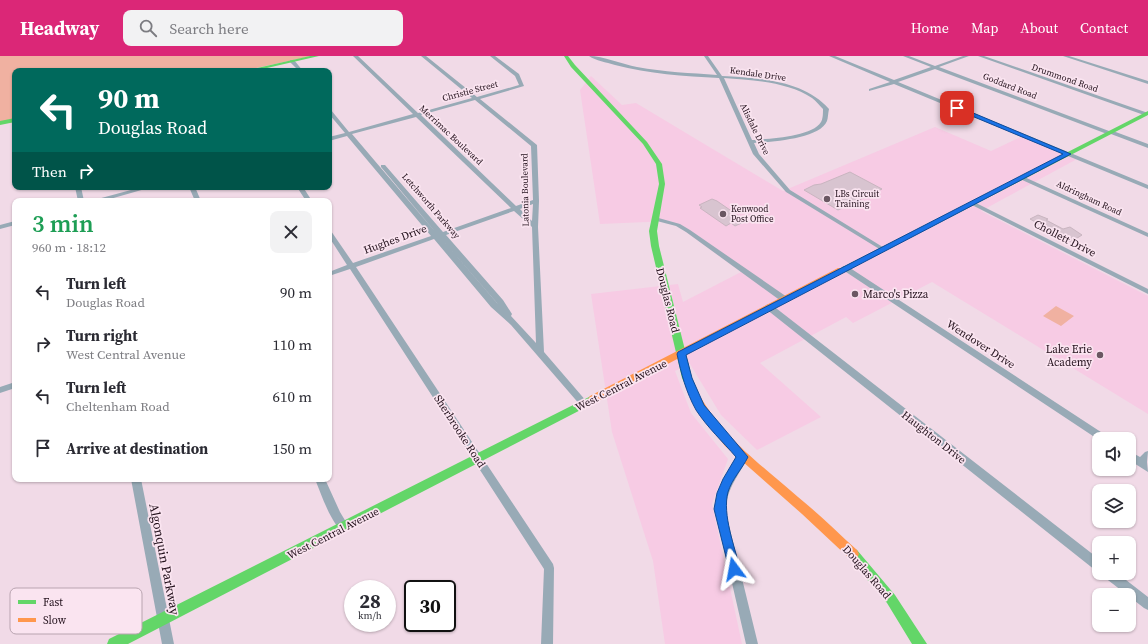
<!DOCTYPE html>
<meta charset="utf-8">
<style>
:root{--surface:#fff;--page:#f2f2f3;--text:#2b2b33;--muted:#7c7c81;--accent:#db2777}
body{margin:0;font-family:"Source Serif 4",serif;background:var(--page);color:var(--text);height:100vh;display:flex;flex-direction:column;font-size:15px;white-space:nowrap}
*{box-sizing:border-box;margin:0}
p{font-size:13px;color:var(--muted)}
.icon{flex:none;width:22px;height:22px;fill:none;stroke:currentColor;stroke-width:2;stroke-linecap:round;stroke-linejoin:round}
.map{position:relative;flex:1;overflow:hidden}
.panel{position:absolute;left:12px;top:142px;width:320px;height:284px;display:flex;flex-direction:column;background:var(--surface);border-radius:8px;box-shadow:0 1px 3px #0004}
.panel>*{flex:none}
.guide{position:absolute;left:12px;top:12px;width:320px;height:122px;border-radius:8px;box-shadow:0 1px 3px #0004;background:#00695c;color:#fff;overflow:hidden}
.fabs{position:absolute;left:1092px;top:376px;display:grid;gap:8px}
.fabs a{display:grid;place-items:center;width:44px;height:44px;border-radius:8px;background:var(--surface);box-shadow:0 1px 3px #0004;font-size:20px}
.speed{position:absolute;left:344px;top:524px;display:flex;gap:8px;font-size:20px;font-weight:700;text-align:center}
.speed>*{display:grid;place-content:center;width:52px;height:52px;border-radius:50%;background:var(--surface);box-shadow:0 1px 3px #0004;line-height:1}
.speed small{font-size:10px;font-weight:400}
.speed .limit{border:2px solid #111;border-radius:6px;background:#fff;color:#111}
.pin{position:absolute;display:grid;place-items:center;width:34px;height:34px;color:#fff;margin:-17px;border-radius:8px;box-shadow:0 2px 6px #0006}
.me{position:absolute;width:44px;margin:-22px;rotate:347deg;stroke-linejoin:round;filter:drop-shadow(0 0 3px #0008)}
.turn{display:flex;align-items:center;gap:14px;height:84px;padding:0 20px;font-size:18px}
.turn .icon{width:52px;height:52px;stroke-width:2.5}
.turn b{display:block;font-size:28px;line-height:34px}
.then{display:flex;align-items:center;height:38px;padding:0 20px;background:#0003;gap:8px;font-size:15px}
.round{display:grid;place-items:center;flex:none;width:42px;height:42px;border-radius:8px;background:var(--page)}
.headline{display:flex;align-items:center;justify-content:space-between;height:68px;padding:0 20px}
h1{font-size:24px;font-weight:600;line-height:30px;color:#1e9e55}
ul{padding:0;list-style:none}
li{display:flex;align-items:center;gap:12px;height:52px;padding:0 20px}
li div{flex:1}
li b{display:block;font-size:15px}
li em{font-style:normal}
header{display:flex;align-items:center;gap:24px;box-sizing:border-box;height:56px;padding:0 20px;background:var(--accent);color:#fff}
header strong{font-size:19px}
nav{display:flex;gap:22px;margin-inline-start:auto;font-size:14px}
.search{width:280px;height:36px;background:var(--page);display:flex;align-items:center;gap:10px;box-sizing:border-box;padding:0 14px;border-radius:8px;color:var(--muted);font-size:15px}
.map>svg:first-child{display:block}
.built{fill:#f7cbe4}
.green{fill:#f0b1a1}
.building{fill:#d8c4d0;stroke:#c9b5c0}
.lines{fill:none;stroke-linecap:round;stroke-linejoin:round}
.street{fill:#98aab6;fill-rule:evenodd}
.fast{fill:#63d668;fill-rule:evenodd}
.slow{fill:#ff974d;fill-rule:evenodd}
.route{fill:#1a73e8;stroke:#114b97}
.poi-dot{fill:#6a5762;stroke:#fae4f0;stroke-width:1.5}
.labels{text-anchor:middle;stroke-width:3.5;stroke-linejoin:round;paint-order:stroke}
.far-street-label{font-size:9px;fill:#22101b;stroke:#fae4f0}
.far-poi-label{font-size:9px;fill:#22101b;stroke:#fae4f0;text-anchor:start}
.street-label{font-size:11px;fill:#22101b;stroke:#fae4f0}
.poi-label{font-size:11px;fill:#22101b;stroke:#fae4f0;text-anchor:start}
.near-street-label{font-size:13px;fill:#22101b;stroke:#fae4f0}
.key{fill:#fae4f0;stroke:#b9a4b0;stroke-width:1}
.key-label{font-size:11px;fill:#22101b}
</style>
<header>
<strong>Headway</strong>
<div class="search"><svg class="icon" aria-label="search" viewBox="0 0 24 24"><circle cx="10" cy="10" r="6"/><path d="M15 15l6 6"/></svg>Search here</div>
<nav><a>Home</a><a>Map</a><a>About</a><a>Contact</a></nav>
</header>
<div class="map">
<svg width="1148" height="588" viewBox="0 0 1148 588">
<rect width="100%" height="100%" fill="#f1dae7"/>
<path class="built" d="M591,20L622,49L636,47L783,135L935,71L991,95L1023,80L1077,103L981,155L1148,240V358L932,226L853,267L846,261L760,307L821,361L757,394L721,359L690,308L675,315L691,357L728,403L712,448L742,588H665L653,505L612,376L591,238L678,228L683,246L741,216L671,165L600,168L580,34Z"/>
<path class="green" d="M0,0H312L242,15H15V63L0,66Z
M1056,250L1074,260L1061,270L1043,260Z"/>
<path class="building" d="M850,116L882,133L838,154L804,134L814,129L821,128Z
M712,143L717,145L746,165L735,170L731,167L726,170L700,152L702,151L699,149Z
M1038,159L1048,163L1046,164L1063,173L1070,171L1082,179L1071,186L1030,163Z"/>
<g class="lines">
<path class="street" d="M353,0H358L418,57L472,42L421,0H426L477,41L519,29L515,20L490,0H495L519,18L524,30L480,43L537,89L539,145L538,171L544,296L587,346L588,348L587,350H581L511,269L491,251L434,183L356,211L553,508L554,512L553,588H541L544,513L350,213L329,220V216L347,209L329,181V174L331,175L353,207L431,180L347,80L329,85V81L345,77L329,58V53L331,54L349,76L413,58ZM475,44L531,90L533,144L516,150L421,59ZM416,61L511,152L443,176L385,109H381V111L437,178L352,78ZM533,148L532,165L520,153ZM514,155L532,171L536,287L511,260L512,258L503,244L446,179ZM440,181L498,248L497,247Z
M589,0C603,0 622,8 637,11C664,16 691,17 717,19L704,0H708L722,20C758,22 804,24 829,53C828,57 828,62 827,65C820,83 770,86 754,87L759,98L790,134L886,193L885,194H881L786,136L753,98L719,22C684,20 649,18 615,9C606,6 596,5 589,0ZM724,22C752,24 788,26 812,42C816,45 820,50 823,53C823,57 823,63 821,66C812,81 768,83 752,84Z
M829,0H835L894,24L931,11L903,0H909L935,10L963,0H969L939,11L1109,75H1113L1148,88V92L1111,78H1107L935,13L898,26L1148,129V133L894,28L869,35V33L890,26Z
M978,0H984L1148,57V59H1144Z
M1063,0H1069L1148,25V28Z
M290,4H294L303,15H299L290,6Z
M1022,120L1148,177V181L1020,123V121Z
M75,131H81L84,145H78Z
M142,131H152L103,145H93L94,144Z
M189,131H195L201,145H195Z
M297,131H303L312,145H306Z
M972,145L1148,233V238L970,148L969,147Z
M655,161L680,168L690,174L787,241L788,243L787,245H781L686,176L676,170L653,164L652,163Z
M15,165V169L0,173V169Z
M843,210H847L1107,380L1109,383H1099V384L843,214L842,212Z
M769,248L772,249L1099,503V515L1095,514L766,253L765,251L766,249Z
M15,326V332L0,337V331Z
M1129,395L1140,401L1145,396L1148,395L1147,406L1148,416L1129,404Z
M743,397L746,398L748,401C738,421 729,429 725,453L758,588H746L715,453C719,432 728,416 740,398Z
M131,423H141L174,588H162Z
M315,423H325L340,456L349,471L348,474L344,476C332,471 320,435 315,423Z
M1103,517H1117L1148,541V554L1144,552L1104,521Z"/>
<path class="fast" d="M310,0H319L254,15H244Z
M564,0H568L575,9L647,86L662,108L665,128L657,175L659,190L692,322L699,338L697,341H691L682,322L651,190L649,175L659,128L656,108L643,88L571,11Z
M1148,55V59L844,216H838L837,214Z
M15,62V66L0,69V65Z
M593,339L596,340L598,343L596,346L128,588H107L109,583Z
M853,492L857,494L895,539L927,588H912L887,547L849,502L847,498L849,494Z"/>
<path class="slow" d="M838,212H844L845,214L596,346H590L588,343L590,340Z
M694,334L697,335C723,382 759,407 798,441C819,458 837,476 857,494L859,498L857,502L853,504L849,502L802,458L725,390L700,358L689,338L691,335Z"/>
</g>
<path class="route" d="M955,51H959L1071,98L686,299L692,322L704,349L748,401C742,413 732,423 728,436C722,459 735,491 740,513L738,517L734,519L730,517L714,453L717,437L723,423L736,401C723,386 707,371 696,354C686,336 681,317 677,298L678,296L1063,98L955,53Z"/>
<g class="poi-dot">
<circle cx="827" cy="143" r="4"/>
<circle cx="723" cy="158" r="4"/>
<circle cx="855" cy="238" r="4"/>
<circle cx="1100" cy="299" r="4"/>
</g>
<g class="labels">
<g class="far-street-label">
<text transform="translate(758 18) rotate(8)" y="3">Kendale Drive</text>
<text transform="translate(1065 22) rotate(19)" y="3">Drummond Road</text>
<text transform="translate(1010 30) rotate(21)" y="3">Goddard Road</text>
<text transform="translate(470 35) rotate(-15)" y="3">Christie Street</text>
<text transform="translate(755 73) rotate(64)" y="3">Alisdale Drive</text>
<text transform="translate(451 79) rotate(43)" y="3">Merrimac Boulevard</text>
<text transform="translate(525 134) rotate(-91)" y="3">Latonia Boulevard</text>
<text transform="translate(1089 142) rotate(25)" y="3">Aldringham Road</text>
<text transform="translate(431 150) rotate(49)" y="3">Letchworth Parkway</text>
</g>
<g class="far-poi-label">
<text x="835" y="141">LBs Circuit<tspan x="835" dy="10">Training</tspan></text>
<text x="731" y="156">Kenwood<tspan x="731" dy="10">Post Office</tspan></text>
</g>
<g class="street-label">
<text transform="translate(1065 182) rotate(27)" y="4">Chollett Drive</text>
<text transform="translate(395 183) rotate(-20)" y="4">Hughes Drive</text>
<text transform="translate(668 244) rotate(76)" y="4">Douglas Road</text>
<text transform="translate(981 288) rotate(33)" y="4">Wendover Drive</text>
<text transform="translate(621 329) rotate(-27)" y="4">West Central Avenue</text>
<text transform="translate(460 375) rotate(57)" y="4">Sherbrooke Road</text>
<text transform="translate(934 381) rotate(38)" y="4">Haughton Drive</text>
<text transform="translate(333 477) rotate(-27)" y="4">West Central Avenue</text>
<text transform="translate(867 516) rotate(49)" y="4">Douglas Road</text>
</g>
<g class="poi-label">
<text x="863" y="242">Marco's Pizza</text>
<text x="1092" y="297" text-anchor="end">Lake Erie<tspan x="1092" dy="13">Academy</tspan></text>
</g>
<g class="near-street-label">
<text transform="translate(165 503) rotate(79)" y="5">Algonquin Parkway</text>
</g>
</g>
<rect x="10" y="532" width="132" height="46" rx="6" class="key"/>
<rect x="18" y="544" width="18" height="4" fill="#63d668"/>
<rect x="18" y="562" width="18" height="4" fill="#ff974d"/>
<g class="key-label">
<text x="43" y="550">Fast</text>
<text x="43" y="568">Slow</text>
</g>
</svg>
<div class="fabs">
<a><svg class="icon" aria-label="sound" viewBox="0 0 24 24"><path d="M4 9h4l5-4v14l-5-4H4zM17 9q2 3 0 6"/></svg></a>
<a><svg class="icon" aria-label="layers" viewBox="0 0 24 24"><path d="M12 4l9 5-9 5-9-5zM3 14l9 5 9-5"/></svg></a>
<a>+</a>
<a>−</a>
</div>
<div class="speed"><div>28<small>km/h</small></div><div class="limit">30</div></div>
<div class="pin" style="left:957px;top:52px;background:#d93025"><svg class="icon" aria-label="arrive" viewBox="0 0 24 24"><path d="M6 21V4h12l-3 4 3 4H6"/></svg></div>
<svg class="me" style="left:734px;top:513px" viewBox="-20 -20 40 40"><path d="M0-17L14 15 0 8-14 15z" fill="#1a73e8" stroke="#fff" stroke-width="4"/></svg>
<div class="guide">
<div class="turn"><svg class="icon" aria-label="left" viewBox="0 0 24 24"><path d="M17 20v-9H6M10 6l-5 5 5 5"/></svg><div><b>90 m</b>Douglas Road</div></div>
<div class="then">Then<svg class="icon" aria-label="right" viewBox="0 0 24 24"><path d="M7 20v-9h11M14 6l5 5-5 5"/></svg></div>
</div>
<section class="panel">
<div class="headline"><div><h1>3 min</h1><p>960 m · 18:12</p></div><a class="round"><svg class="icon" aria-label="close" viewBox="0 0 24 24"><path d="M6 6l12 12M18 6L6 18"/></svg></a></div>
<ul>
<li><svg class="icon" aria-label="left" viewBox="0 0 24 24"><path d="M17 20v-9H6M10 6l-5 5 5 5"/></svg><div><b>Turn left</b><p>Douglas Road</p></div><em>90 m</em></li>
<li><svg class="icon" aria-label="right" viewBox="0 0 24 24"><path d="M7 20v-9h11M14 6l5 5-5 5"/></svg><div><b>Turn right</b><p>West Central Avenue</p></div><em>110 m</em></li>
<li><svg class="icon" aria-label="left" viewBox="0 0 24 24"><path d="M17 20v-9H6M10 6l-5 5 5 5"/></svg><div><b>Turn left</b><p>Cheltenham Road</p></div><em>610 m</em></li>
<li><svg class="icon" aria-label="arrive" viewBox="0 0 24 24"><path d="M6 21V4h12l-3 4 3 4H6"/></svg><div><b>Arrive at destination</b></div><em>150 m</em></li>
</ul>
</section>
</div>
